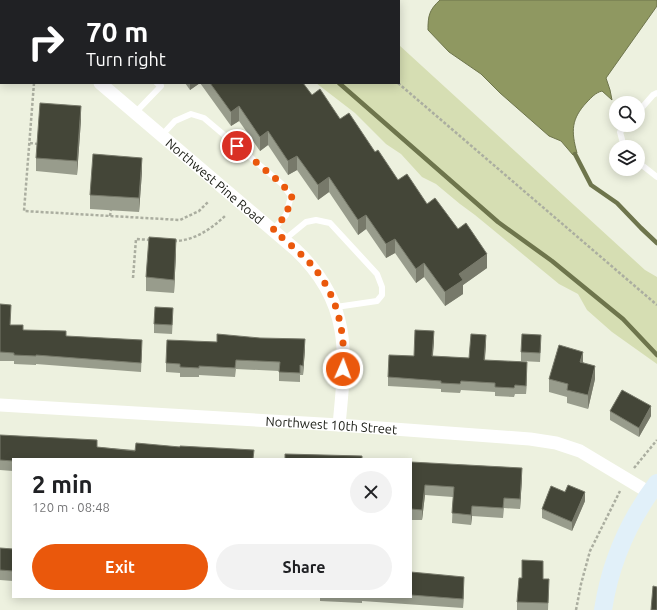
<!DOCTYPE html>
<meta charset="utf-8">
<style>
:root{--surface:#fff;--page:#f2f2f2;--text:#202124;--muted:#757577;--accent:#ea580c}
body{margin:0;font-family:Ubuntu,sans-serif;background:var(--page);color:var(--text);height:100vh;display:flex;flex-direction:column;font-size:15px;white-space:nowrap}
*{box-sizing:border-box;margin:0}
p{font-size:13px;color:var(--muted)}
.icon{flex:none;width:22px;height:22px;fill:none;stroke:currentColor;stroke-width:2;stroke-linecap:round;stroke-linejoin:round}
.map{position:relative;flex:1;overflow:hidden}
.panel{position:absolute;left:12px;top:458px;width:400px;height:140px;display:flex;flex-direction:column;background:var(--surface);border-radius:0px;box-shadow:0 2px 10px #0003}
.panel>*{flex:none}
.hud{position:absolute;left:0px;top:0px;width:400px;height:84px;box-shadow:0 2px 10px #0003;background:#202124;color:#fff;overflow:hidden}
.buttons{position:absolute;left:609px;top:96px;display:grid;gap:8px}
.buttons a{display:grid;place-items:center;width:36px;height:36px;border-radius:50%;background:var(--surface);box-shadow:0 2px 10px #0003;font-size:20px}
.pin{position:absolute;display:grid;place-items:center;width:34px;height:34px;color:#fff;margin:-17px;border:2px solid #fff;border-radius:50%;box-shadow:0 1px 4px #0007}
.me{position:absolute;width:44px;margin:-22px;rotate:2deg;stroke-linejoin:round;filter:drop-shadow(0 0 3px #0008)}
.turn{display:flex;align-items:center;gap:14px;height:84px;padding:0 20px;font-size:18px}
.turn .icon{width:52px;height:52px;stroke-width:2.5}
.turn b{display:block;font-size:28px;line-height:34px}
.round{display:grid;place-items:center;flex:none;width:42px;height:42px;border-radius:21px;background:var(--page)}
.summary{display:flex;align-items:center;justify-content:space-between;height:68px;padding:0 20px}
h1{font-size:24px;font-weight:600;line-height:30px}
.button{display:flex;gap:8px;margin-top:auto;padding:8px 20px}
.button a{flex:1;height:46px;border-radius:24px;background:var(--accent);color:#fff;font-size:16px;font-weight:600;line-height:46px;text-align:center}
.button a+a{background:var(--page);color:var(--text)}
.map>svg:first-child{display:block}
.green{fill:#d6deb3}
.water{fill:#8f9861;stroke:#6e754c}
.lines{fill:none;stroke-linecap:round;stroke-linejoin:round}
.stream{stroke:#6e754c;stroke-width:4.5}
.path{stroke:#abaea0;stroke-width:2.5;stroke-dasharray:3 2;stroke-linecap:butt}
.lane{stroke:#fff;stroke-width:6}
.street{stroke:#fff;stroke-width:13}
.secondary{stroke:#e1f0f9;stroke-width:18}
.wall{fill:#989c8c}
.shaded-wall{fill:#77796a}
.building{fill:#444638;stroke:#77796a}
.route{stroke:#ea580c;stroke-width:7;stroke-dasharray:0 12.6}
.labels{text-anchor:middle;stroke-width:4;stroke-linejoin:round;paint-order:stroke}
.street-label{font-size:13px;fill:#20221b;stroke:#fbfeed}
</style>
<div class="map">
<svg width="657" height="610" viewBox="0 0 657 610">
<rect width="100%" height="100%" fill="#edf1df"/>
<path class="green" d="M399,45L645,270L657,277V364L612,332L587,310L578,294L559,284L475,215L460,204L436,184L422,177L401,154L386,144L355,113L316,83H399Z"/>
<path class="water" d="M440,0H657V6L606,78L610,90L612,100L602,91C595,93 592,97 587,102C571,119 571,131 577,153L573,155L561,141L549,136L500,93L481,74L449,52L428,30C428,16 429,10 440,0Z"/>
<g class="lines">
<path class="stream" d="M247,0L249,1
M339,83L498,222L552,261L623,319L657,355
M575,154L591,185L617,203L641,228L657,243"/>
<path class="path" d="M301,0L302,1
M34,83L24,211L180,220L199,211L209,201
M398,83L657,305
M30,143L38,144
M110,216L111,210
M174,241C194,241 211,229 225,216
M133,278L136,239L151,240
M634,468L657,440
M576,610L581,584L590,551L620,491"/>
<path class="lane" d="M39,0L41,1
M19,1L20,0
M638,112L653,95L657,93
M135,113L161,86L157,83
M162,135L175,121L191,114L204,118L282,184L291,196L286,215L273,230
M624,147L620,132L626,125
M638,162L657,177
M284,240L306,222L316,220L330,223L377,274L382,287V295L377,301L336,307"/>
<g class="street">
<path d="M0,28H1"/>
<path id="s1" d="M100,83L296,250C352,303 346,354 339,425"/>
<path id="s2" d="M0,405L339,425L530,439L556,443L580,451L650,493"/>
</g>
<path class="secondary" d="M603,610C610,564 629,520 657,483"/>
</g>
<path class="wall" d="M185,83H200L190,90Z
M200,83H303L312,95L340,119L375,152L398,180L427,204L487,268L463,285V294L445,306L424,277L416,283L395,253L386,258L366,229L358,235L329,192L318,200L297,170L288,175L268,145L260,151L239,121L231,126Z
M81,120L77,175L36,171V158Z
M142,172L139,212L90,209V195Z
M176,253L174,293L146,291V277Z
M0,304L10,325L23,330L66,336L142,349L141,372L36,364V365L14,364V361H0Z
M173,317L172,334L154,333V324Z
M434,340L433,356L469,358L486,343L485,360L527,371L526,394H515L514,397L495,396V392L461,390L460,393L441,392V389L388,386V377Z
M541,344L540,362L521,361V352Z
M305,349L303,375H300V382L279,381V371L236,369L235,377L199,375V377H180V373L166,372V363Z
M583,362L595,379L588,409L567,403V397L549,392V379Z
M610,411L651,416L639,437L610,420Z
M0,435L97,447L254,459H13V471L0,470Z
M411,462L522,478L520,509L504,508L503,518L472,516L471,525L452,523L453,497L425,495L422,520H411Z
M585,501L572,531L542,518V509Z
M0,548L13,549V581L0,580Z
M411,572L464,586L463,608L362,601V603L320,601V597H411Z
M543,579L549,588L548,610H517V602Z"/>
<path class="shaded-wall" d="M190,83H200L190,90Z
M81,106V120L77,175V161Z
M239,106V121L231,126V112Z
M268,131V145L260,151V137Z
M297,156V170L288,175V161Z
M142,158V172L139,212V198Z
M329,177V192L318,200V185Z
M366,215V229L358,235V220Z
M176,239V253L174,293V280Z
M395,239V253L386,258V244Z
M487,254V268L463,285V294L445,306V292L459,274Z
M424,263V277L416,283V269Z
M434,331V340L432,365V356Z
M486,335V343L484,369V360Z
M305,339V349L303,375V366Z
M583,352V365L580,362Z
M527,362V371L526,394V386Z
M595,366V379L588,409V395Z
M651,406V416L639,437V428Z
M522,468V478L520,509V499Z
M425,485V495L422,520V510Z
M585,492V501L572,531V522Z
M472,506V516L471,525V515Z
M464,577V586L463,608V599Z"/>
<path class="building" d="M112,0H203L204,1H113Z
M210,83H303L312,95L320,89L340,119L349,113L375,152L378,150L398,180L407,174L427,204L435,198L458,229L466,223L487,254L459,274L463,280L445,292L424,263L416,269L395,239L386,244L366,215L358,220L329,177L318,185L297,156L288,161L268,131L260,137L239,106L231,112Z
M40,103L81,106L77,161L36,158Z
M93,154L142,158L139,198L90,195Z
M149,237L176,239L174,280L146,277Z
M0,304L11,305L10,325H23V330L66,331V336L142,340L141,363L36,355V356L14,355V353L0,352Z
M155,307L173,308L172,325L154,324Z
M415,330L434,331L432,356L469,358L471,334L486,335L484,360L527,362L526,386L515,385L514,388L495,387V383L461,381L460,384L441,383V381L388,377L389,355L414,356Z
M217,334L260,338L305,339L303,366L300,365V373L279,372L280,362L236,360L235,368L199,366V368L180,367V364L166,363L167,340L217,342Z
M522,334L541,335L540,353L521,352Z
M559,345L583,352L580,362L595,366L588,395L567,390L568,384L549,379Z
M622,390L651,406L639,428L610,411Z
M0,435L97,440V447L135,451L136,443L180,447V446L254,450L253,459H13V461L0,460Z
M285,454L362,456V459H363H285Z
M411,462L522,468L520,499L504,498L503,508L472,506L471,515L452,513L454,487L425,485L422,510L411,509Z
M568,485L585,492L572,522L542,509L551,486L565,492Z
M0,548L13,549V571L0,570Z
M522,560L543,561V579H549L548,603L517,602L519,578H522Z
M411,572L464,577L463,599L411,595Z
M653,586L657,587V610H651Z"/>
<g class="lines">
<path class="route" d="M237,146L282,184L292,196L286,215L273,230C285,240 297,250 308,261C336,290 346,330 343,369"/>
</g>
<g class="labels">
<g class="street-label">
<text dy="5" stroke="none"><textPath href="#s1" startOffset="151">Northwest Pine Road</textPath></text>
<text dy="5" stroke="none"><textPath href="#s2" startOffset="332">Northwest 10th Street</textPath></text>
</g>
</g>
</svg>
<div class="buttons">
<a><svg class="icon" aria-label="search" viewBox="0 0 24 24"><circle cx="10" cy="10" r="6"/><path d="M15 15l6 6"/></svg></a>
<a><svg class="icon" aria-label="layers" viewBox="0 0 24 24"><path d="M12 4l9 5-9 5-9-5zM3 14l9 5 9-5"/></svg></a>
</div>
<div class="pin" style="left:237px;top:146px;background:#d93025"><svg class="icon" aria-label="arrive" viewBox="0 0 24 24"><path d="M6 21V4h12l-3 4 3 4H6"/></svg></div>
<svg class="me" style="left:343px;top:369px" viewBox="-20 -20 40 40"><circle r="17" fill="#ea580c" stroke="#fff" stroke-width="3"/><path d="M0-11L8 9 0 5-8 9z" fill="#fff"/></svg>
<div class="hud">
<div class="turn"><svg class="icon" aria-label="right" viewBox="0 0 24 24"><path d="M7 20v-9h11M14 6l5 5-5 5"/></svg><div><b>70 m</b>Turn right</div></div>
</div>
<section class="panel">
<div class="summary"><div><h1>2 min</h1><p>120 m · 08:48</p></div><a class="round"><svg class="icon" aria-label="close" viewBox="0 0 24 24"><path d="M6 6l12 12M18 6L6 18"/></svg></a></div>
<div class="button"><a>Exit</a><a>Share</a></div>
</section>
</div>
